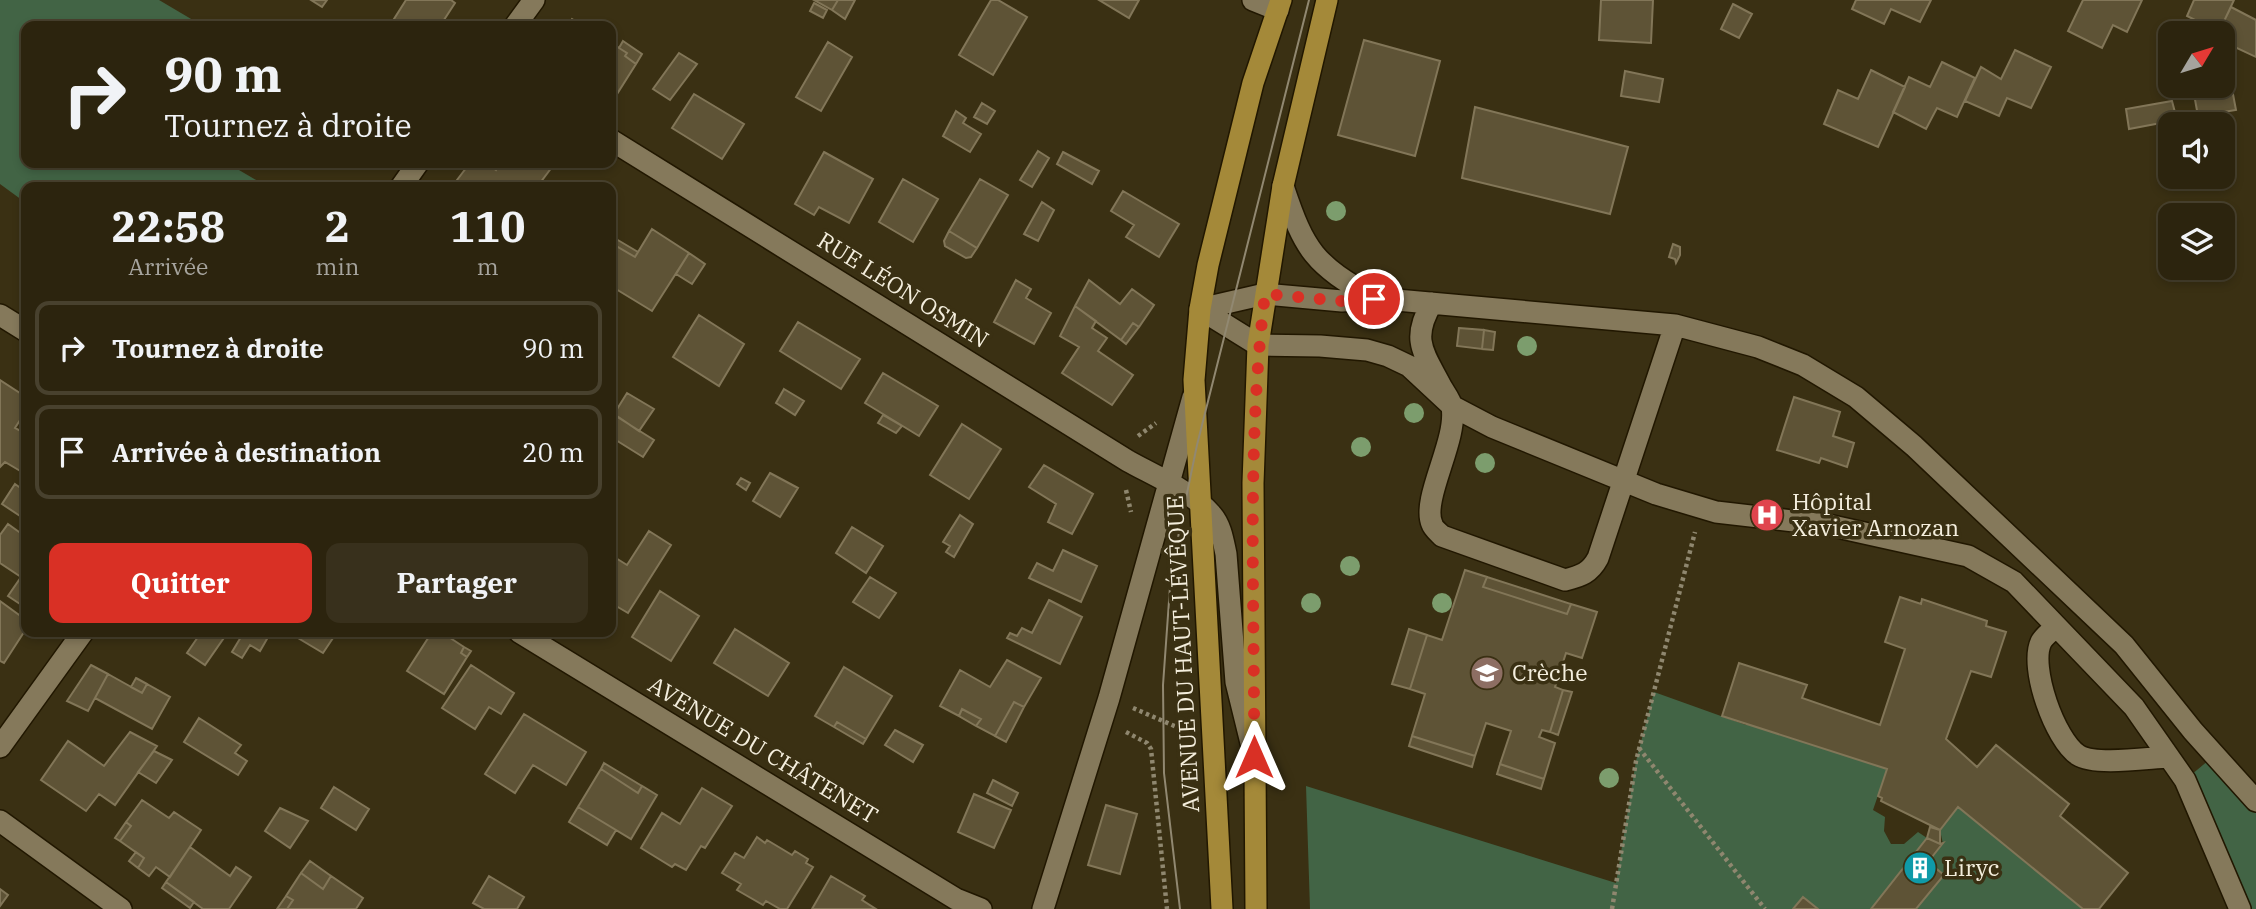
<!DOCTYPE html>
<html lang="fr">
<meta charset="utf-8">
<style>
:root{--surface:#2c240e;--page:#38301c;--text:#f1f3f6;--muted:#a6a49e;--line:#48412e;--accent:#d93025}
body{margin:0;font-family:"IBM Plex Serif",serif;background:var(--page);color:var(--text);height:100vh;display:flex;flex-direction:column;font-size:26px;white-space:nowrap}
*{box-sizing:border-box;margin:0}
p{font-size:23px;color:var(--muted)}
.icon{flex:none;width:38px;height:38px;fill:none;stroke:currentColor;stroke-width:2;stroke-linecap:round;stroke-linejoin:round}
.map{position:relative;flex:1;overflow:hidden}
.side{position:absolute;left:21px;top:182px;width:595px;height:455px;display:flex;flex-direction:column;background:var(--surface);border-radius:14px;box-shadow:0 4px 10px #0003,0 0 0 2px var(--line)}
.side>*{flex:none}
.guide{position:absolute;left:21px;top:21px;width:595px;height:147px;border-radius:14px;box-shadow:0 4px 10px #0003,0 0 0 2px var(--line);background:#2c240e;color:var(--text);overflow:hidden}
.needle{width:46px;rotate:52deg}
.controls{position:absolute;left:2158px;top:21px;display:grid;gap:14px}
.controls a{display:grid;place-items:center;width:77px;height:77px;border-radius:14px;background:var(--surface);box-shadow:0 4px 10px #0003,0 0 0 2px var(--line);font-size:35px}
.pin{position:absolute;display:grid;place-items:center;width:60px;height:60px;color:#fff;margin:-30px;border:4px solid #fff;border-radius:50%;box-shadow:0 2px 7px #0007}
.me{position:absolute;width:77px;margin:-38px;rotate:0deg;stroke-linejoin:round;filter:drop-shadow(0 0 5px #0008)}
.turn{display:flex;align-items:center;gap:24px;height:147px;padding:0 28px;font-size:32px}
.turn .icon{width:91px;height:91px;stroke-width:2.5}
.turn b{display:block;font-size:49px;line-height:60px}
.eta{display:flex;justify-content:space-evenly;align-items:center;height:119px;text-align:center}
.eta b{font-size:42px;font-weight:700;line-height:49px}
.primary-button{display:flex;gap:14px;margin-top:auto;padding:14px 28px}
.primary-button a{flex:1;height:80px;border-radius:14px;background:var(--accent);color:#fff;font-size:28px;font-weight:700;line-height:80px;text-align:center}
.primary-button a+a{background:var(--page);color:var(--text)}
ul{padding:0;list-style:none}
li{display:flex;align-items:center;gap:21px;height:94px;margin:0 14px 10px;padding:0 14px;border:4px solid var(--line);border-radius:14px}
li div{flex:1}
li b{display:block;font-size:26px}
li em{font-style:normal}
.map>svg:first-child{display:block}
.green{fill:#426445}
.building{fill:#5e5336;stroke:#827658;stroke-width:2}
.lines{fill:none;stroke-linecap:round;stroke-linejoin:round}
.minor-casing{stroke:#211700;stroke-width:24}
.major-casing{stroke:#211700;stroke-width:24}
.path{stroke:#8f876f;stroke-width:4.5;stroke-dasharray:3.5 3.5;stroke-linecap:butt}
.minor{stroke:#85795b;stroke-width:21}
.major{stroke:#a48939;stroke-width:21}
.tram{stroke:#918871;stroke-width:2}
.tree{fill:#7c9d6d}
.route{stroke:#d93025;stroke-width:12;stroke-dasharray:0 21.6}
.labels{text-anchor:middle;stroke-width:7;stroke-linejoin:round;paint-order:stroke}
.street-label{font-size:23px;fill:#f4eedd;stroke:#3a3013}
.poi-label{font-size:23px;fill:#f4eedd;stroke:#3a3013;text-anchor:start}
</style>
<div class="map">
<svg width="2256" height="909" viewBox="0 0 2256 909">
<rect width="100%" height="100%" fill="#3a3013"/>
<path class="green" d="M0,0H159L203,26H26V163H227L268,187H26V203L0,184Z
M1654,692L1746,725L1747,723L1887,769L1873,810L1885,817L1884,831L1891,844H1904L1918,832L1927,838L1871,909H1818L1803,897L1793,909H1310L1306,786L1616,883L1636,761Z
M2215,755L2256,801V909H2240L2185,780Z
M1958,807L2073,899L2083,909H1916L1944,875L1928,862L1943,844L1940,830Z"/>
<path class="building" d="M311,0H327L322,7Z
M406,0H451L455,3L440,26H407L394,19Z
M814,0H838L832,10Z
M838,0H855L845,19L832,10Z
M991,0H998L1027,17L993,75L959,55Z
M1099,0H1139L1129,18Z
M1601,0H1653L1651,43L1599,40Z
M1856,0H1931L1920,22L1891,9L1884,24L1852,9Z
M2083,0H2142L2127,32L2113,25L2102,48L2068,31Z
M2194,0H2234L2219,32L2187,16Z
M814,3L827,10L823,18L810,11Z
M1733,4L1752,14L1739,38L1721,29Z
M2231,7L2256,20V57L2222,41V33H2218Z
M572,19L584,26H568Z
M1364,40L1440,61L1415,156L1338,135Z
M623,41L642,54L636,64L625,56L627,53L619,48Z
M828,42L852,57L821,111L796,97Z
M611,43L627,53L625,56L636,64L617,94L611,90Z
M2015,50L2051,67L2031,108L2007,98L1999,116L1965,101L1981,67L2001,79Z
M679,53L697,64L670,100L653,89Z
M1942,62L1975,78L1957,117L1937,108L1926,129L1893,112L1909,77L1930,87Z
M1871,70L1905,87L1878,147L1824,124L1838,90L1858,99Z
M1625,71L1663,79L1659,102L1621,96Z
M2232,89L2236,110L2198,116L2194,94Z
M694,94L744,124L722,159L672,128Z
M2172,101L2177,120L2129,129L2126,109Z
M982,103L995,111L987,124L974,117Z
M1475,107L1628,147L1610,214L1462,178Z
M956,111L966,118L963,123L981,134L970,152L943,136Z
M1038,151L1049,158L1032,187L1020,180Z
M824,152L873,179L849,223L819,207L814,215L795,204Z
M1063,152L1099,171L1092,184L1057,164Z
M470,163H486L496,170L501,163H555L537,187H519L515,184L512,187H458L461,183L457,180Z
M903,179L938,199L913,242L879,222Z
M980,179L1008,195L977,248L949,231Z
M1123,191L1179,224L1159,257L1126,237L1134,225L1111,211Z
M1042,202L1054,210L1038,241L1024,234Z
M652,229L689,253L652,311L611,286V243L635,257Z
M949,231L977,248L971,257L966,258L945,246L944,241Z
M611,236L638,252L635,257L611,243Z
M1673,244L1680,247V255L1676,263L1675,259L1669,257Z
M689,253L705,264L692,284L676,274Z
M1016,280L1031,289L1026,298L1051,313L1034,344L994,322Z
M1089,280L1120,304L1132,289L1154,305L1139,327L1133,323L1121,340L1075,306Z
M1075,306L1096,321L1092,328L1107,338L1098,351L1133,375L1112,405L1062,373L1079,347L1060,336Z
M699,315L744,344L719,386L673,357Z
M798,322L860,359L841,389L780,351Z
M1133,323L1139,327L1126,344L1121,340Z
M1459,328L1484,330L1482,349L1457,346Z
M1484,330L1495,332L1493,350L1482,349Z
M883,373L938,406L919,436L865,403Z
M0,380L26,397V411L15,428L26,434V466L22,472L5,462L0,467Z
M784,389L804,401L795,415L776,403Z
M627,393L654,409L639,431L614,414Z
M1794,397L1840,412L1833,436L1854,443L1847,467L1821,458L1819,463L1777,450Z
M611,413L654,440L643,457L611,437Z
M883,415L902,426L896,433L878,423Z
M962,424L1001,449L969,499L930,475Z
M1044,465L1093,494L1072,534L1048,522L1056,504L1029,487Z
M770,473L798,488L780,517L753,501Z
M741,478L750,483L746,490L737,484Z
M15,484L26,492V520L2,504Z
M960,515L973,524L954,557L946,552L950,546L943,542Z
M8,524L26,537V608L8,596L21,577L0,563V535Z
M852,527L883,546L866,573L836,553Z
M649,531L671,545L628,613L611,603V555L627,565Z
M1063,550L1097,566L1081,602L1029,578L1037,563L1053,571Z
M1465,570L1487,577L1483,587L1567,614L1571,604L1597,612L1582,658L1566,653L1555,687L1563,690L1550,732L1542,730L1539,737L1555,743L1544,779L1500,764L1511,731L1486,723L1475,756L1412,736L1425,694L1410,689L1427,635L1442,640Z
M870,577L896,593L879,618L853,602Z
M1487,577L1571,604L1567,614L1483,587Z
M660,591L699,616L671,661L632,637Z
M1900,597L1921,604L1922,599L1987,621L1986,626L2006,632L1991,677L1971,671L1946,739L1977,767L1996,745L2069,804L2060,816L2128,873L2099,909H2083L1958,807L1940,830L1881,801L1882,798L1878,796L1887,769L1722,716L1739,663L1807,685L1802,698L1880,725L1905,649L1885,642Z
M1049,600L1082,617L1060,664L1007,638L1010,633L1017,636L1022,628L1032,633Z
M0,601L26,620V629L4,663L0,661Z
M735,629L789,663L768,696L714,663Z
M1409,629L1427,635L1410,689L1392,684Z
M196,632H228L205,665L187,653L200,634Z
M244,632H271L260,651L250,645L242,658L232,652Z
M288,632H337L323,653Z
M432,632H441L464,647L461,653L467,657L444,694L407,671Z
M464,647L471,651L467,657L461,653Z
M1007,660L1041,678L1024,707L1014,702L995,736L976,726L981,719L962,709L959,716L940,706L960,670L990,687Z
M91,665L108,674L88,711L67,701Z
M471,665L514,693L501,714L489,707L475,729L442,708Z
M844,667L892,696L866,739L837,722L834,727L815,716Z
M108,674L142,693L147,684L170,697L152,729L95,698Z
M136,678L147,684L142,693L131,687Z
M1563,690L1572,692L1558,735L1550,732Z
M1014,702L1024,707L1006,742L995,736Z
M962,709L981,719L976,726L959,716Z
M524,714L586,752L566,785L533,765L515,793L485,774Z
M199,718L241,745L235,753L247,761L238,775L184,742Z
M837,722L866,739L863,744L834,727Z
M895,730L923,745L913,762L885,745Z
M130,732L157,746L115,805L99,794L86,811L41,780L68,741L104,766Z
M1412,736L1475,756L1472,767L1409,746Z
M154,751L172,760L156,783L138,772Z
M604,763L642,786L638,793L601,769Z
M1500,764L1544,779L1541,789L1497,774Z
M601,769L638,793L642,786L657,795L631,839L578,807Z
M993,780L1018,793L1012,806L987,793Z
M334,787L369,809L356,830L321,808Z
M702,788L732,806L705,848L701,846L686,870L675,864L672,867L641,848L662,813L680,824Z
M974,794L1011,810L994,848L958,832Z
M142,800L169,818L174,812L201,830L170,877L156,867L149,876L138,868L144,858L120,841L131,826L126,822Z
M1106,805L1137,814L1120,874L1088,865Z
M578,807L616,830L607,845L569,822Z
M280,808L308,821L290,848L265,831Z
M126,822L131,826L120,841L115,838Z
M1930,827L1940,830V844L1927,838Z
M757,837L765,843L767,840L792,855L795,851L808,859L806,863L813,867L787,909H780L766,901L763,905L737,890L741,884L722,873L735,853L744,858Z
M1927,838L1940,844L1943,843L1928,862L1944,875L1916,909H1871Z
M190,847L230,876L236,867L251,877L229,909H203L166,882Z
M136,852L144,858L138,868L129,861Z
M310,861L331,876L323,889L301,873Z
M301,873L323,889L331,876L363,898L356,909H287L293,900L286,896Z
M489,876L524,897L517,909H484L473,903Z
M831,876L865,896L862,900L876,909H812Z
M166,882L194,902L190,908L162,888Z
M0,889L8,895L0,906Z
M286,896L293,900L287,909H277Z
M1803,897L1818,909H1793Z"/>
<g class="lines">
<defs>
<path id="minor" d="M1253,0L1278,10
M515,26L534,0
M611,140L1128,461C1153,475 1193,492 1211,514C1221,525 1223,540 1226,554L1236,682L1251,743
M1283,186C1305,252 1314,264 1374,298
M401,187L418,163
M1432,303C1410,340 1424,353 1442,388C1445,393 1451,401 1452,407C1458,440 1421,499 1432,524C1433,528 1439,533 1442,536L1565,580C1581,576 1590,573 1598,558L1675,325
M1200,309L1258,345L1320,346L1367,350L1388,356L1409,366L1452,406L1492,427L1656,494L1716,512L1828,525L1968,556L2014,582L2134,707L2185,780L2240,909
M1200,309L1265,294L1342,301L1374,298L1675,325L1758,347L1803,365L1856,397L1914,446L2124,645L2193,731L2256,801
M0,315L26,331
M2056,626C2052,631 2044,636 2041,642C2029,667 2055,740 2078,755C2095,766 2147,758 2168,757
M519,632L956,899L981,909
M0,747L83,632
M0,821L121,909
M1043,909L1109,698L1193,397"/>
<path id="major" d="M1222,909L1194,380L1200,309L1208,265L1253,83L1281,0
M1256,909L1253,483L1258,345L1283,186L1327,0"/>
</defs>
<use href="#minor" class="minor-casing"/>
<use href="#major" class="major-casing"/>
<path class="path" d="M1138,436L1156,423
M1126,490L1131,512
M1133,708L1186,731
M1126,732L1147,743L1151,749L1167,909
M1639,748L1765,909
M1612,909L1636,761L1695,532"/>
<use href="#minor" class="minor"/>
<use href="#major" class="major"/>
<path class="tram" d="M1180,909L1164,773L1163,685L1170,587L1179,532L1197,445L1309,0"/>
</g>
<g class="tree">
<circle cx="1336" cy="211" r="10"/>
<circle cx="1527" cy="346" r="10"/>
<circle cx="1414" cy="413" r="10"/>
<circle cx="1361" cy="447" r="10"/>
<circle cx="1485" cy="463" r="10"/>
<circle cx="1350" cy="566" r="10"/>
<circle cx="1311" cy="603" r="10"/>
<circle cx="1442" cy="603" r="10"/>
<circle cx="1609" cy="778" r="10"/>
</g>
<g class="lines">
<path class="route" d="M1254,757C1255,603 1246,448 1265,294L1342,301L1374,299"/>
</g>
<defs>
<symbol id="hospital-disc" viewBox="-11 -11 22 22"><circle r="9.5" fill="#e0444e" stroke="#3a3013"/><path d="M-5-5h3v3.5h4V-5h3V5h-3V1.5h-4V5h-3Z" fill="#fff"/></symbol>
<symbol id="school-disc" viewBox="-11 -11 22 22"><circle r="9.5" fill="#8d6e63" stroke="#3a3013"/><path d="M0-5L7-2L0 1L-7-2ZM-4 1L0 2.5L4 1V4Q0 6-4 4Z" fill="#fff"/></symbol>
<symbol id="building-disc" viewBox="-11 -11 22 22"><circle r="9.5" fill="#0f9aa8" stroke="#3a3013"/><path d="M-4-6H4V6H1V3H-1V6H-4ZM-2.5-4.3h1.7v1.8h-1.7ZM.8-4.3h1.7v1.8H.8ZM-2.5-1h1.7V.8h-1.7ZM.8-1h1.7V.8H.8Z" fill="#fff"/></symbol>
</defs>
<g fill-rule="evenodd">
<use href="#hospital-disc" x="1748" y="496" width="38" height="38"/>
<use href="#school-disc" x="1468" y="654" width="38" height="38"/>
<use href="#building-disc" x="1901" y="849" width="38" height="38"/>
</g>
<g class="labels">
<g class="street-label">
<text transform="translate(903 290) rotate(32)" y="8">RUE LÉON OSMIN</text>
<text transform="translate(1183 654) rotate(-93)" y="8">AVENUE DU HAUT-LÉVÊQUE</text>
<text transform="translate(763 750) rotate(31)" y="8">AVENUE DU CHÂTENET</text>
</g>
<g class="poi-label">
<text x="1792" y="510">Hôpital<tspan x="1792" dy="26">Xavier Arnozan</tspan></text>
<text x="1512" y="681">Crèche</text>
<text x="1944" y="876">Liryc</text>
</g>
</g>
</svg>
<div class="controls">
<a><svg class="needle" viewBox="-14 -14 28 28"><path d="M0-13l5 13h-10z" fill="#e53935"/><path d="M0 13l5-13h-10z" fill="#a6a49e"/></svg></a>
<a><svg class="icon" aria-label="sound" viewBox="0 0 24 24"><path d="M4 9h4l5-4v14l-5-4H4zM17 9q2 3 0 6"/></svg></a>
<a><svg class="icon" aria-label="layers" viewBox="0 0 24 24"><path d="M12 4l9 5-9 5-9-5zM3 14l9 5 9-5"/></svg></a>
</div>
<div class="pin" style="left:1374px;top:299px;background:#d93025"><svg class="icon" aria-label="arrive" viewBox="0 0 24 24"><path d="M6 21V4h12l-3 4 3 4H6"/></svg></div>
<svg class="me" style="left:1254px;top:757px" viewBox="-20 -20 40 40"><path d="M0-17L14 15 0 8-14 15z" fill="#d93025" stroke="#fff" stroke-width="4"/></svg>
<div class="guide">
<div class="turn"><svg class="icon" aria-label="right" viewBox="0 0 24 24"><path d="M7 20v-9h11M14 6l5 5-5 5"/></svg><div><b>90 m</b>Tournez à droite</div></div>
</div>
<section class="side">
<div class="eta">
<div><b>22:58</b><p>Arrivée</p></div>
<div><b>2</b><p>min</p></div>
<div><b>110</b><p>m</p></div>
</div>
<ul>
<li><svg class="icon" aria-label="right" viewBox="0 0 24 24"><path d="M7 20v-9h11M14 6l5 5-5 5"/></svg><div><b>Tournez à droite</b></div><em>90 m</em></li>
<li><svg class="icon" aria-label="arrive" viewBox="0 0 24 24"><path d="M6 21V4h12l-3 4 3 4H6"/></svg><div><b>Arrivée à destination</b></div><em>20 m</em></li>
</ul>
<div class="primary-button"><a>Quitter</a><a>Partager</a></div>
</section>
</div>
